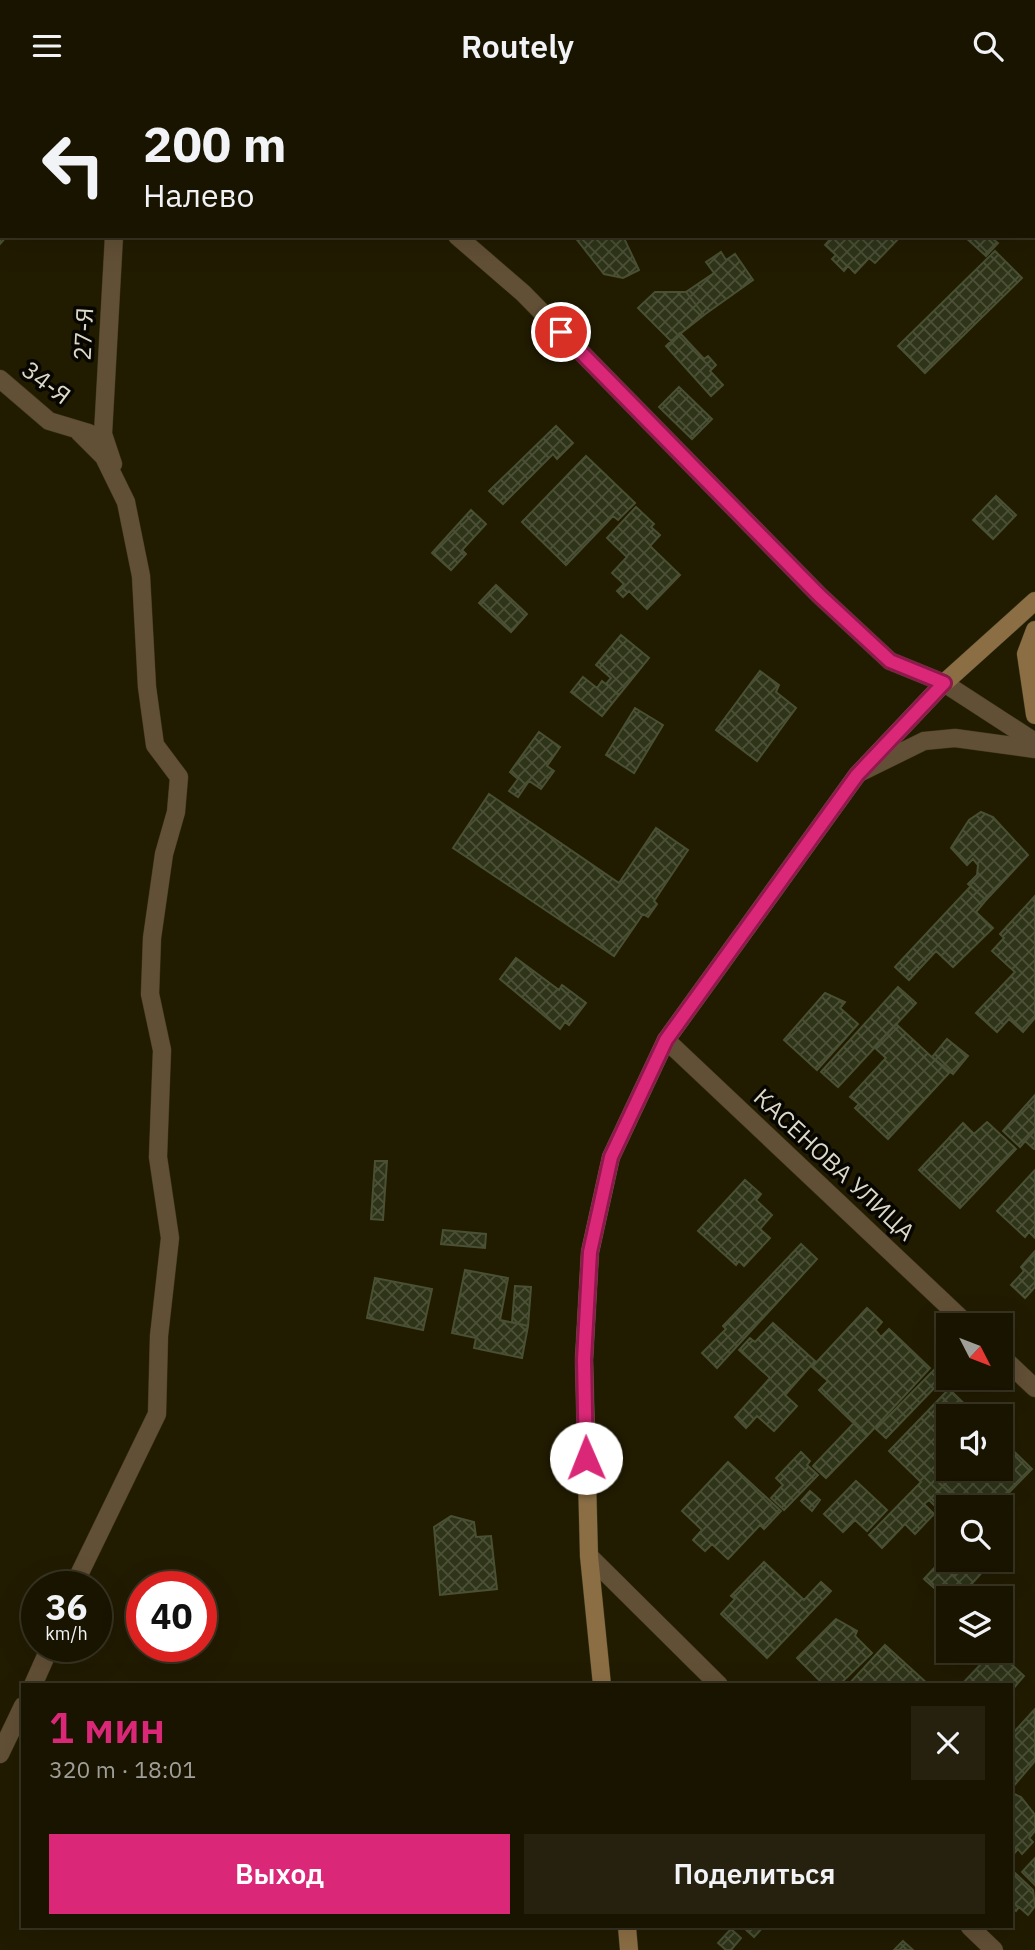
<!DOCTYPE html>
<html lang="ru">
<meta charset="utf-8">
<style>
:root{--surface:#191400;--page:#26210f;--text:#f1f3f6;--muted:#9f9e99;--line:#373322;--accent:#db2777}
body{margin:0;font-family:"IBM Plex Sans",sans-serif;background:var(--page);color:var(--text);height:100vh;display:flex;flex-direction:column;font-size:26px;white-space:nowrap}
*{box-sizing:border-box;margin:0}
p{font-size:23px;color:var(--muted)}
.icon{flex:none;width:38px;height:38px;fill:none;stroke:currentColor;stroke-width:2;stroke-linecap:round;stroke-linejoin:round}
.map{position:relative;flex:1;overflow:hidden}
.drawer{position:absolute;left:21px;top:1592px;width:992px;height:245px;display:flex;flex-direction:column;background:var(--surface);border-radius:0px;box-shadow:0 7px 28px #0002,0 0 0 2px var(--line)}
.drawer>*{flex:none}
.hud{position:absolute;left:0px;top:0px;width:1036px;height:147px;box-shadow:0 7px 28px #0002,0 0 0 2px var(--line);background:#191400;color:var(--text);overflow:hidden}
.needle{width:46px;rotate:132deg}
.tools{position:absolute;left:936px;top:1222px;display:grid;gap:14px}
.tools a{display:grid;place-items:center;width:77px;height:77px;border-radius:0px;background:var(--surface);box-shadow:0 7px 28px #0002,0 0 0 2px var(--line);font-size:35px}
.speed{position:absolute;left:21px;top:1480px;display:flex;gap:14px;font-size:35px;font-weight:700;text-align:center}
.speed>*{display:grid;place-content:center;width:91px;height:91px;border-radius:50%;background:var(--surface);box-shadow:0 7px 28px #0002,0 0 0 2px var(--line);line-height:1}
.speed small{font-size:18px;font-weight:400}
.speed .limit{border:10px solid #d22;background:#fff;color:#111}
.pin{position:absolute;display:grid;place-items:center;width:60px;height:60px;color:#fff;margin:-30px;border:4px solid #fff;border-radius:50%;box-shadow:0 2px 7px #0007}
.me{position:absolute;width:77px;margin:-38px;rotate:359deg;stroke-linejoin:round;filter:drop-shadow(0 0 5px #0008)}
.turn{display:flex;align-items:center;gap:24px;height:147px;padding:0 28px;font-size:32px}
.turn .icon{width:91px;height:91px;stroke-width:2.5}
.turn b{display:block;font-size:49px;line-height:60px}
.round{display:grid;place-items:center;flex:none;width:74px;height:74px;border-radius:0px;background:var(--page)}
.head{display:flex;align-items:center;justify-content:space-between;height:119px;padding:0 28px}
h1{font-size:42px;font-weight:600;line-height:52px;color:var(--accent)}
.primary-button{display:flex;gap:14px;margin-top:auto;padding:14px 28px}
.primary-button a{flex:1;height:80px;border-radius:0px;background:var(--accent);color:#fff;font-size:28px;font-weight:600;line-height:80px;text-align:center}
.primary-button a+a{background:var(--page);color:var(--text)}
header{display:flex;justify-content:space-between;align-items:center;height:91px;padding:0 28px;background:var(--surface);font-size:32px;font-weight:600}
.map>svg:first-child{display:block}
.building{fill:url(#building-cross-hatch);stroke:#495033;stroke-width:2}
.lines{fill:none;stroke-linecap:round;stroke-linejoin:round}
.street-casing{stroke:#3b361c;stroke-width:19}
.secondary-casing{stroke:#3b361c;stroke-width:19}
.street{stroke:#625036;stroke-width:18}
.secondary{stroke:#8b6e44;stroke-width:18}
.route-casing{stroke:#8e194d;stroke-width:18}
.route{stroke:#db2777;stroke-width:12}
.labels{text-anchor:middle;stroke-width:7;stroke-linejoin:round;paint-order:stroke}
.street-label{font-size:24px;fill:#dcd9c8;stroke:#080600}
</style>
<header><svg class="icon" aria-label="menu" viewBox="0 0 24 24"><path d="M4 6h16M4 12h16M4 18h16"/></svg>Routely<svg class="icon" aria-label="search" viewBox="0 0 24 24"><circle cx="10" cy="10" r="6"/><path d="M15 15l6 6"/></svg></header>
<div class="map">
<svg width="1035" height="1859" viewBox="0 0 1035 1859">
<defs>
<pattern id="building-cross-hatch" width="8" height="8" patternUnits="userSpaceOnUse" patternTransform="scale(1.75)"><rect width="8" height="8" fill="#2e3418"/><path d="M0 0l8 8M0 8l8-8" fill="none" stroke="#4c5138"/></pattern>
</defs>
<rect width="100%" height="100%" fill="#211b00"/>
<path class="building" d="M508,0H570V2H509Z
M1,113L2,145H7L0,153Z
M574,145H623L639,179L623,187L604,183Z
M833,145H901L875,172L869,167L855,182L848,175L844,180L832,168L836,164L825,154Z
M964,145H996L993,148L998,152L986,165Z
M995,160L1022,187L925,282L898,255Z
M721,161L726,169L735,163L753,189L704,224L686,201L714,182L706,171Z
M655,201H686L704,224L671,250L638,217Z
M680,242L704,268L708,265L716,274L710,280L723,294L711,305L666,255Z
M679,296L712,328L692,348L659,316Z
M556,335L573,352L557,368L553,363L503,413L489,400Z
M586,365L635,412L618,429L613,425L566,474L522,431Z
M996,405L1016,424L993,448L973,429Z
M636,416L654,433L651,436L660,444L650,455L680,484L647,518L629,500L623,506L617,500L624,493L612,482L627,466L607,447Z
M471,419L486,433L462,459L466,463L451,479L432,462Z
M496,494L527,523L511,541L479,512Z
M621,544L649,567L619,604L606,593L611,587L596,574Z
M760,580L779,594L776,601L796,617L757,670L716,639Z
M583,586L597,597L602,590L619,604L602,625L571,601Z
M635,617L663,634L634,682L606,664Z
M539,641L560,656L547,675L554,680L541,698L529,690L518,706L509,700L518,688L510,681Z
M489,703L619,792L656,737L688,759L654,810L657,813L648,826L643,823L614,865L453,757Z
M981,721L993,726L1028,764L986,809L968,793L977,784L978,774L973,768L967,774L951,757L969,729Z
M971,795L986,809L976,821L993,837L953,876L936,860L909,889L895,876Z
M1035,805V927L1023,941L1009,928L997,941L976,922L1015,881L992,860L1004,847L1000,843Z
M516,867L559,899L562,894L586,912L569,934L565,931L560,938L500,888Z
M898,896L916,912L838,996L821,981Z
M825,902L845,911L840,917L858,933L817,979L784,949Z
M896,933L949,982L888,1048L855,1017L859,1013L850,1006L886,967L874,956Z
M947,948L968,965L953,983L932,966Z
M1035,1004V1039L1020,1056L1003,1040Z
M987,1031L1016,1058L960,1117L919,1079L963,1032L974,1043Z
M1035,1039V1058H1034L1025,1050Z
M375,1070H387L383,1129L371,1128Z
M1035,1079V1147L1029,1141L1025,1146L997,1120Z
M745,1089L761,1103L756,1109L772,1124L760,1138L770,1147L744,1175L739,1170L736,1174L698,1140Z
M443,1139L486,1143L485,1157L441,1153Z
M801,1153L817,1168L717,1277L702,1262L726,1238L723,1235Z
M1035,1160V1196L1025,1207L1011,1194L1024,1180L1021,1176Z
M465,1179L508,1187L500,1229L528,1235L522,1267L474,1257L476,1247L452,1242Z
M375,1187L432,1198L423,1239L367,1227Z
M515,1195L531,1196L528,1235L512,1231Z
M867,1217L882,1231L875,1239L881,1246L889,1238L930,1277L867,1345L819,1299L828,1290L812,1276Z
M773,1232L815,1270L785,1304L797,1315L774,1340L757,1325L746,1337L735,1326L770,1287L739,1259L750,1247L755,1251Z
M934,1279L943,1288L886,1347L876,1338Z
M949,1298L977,1325H948V1377L936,1389L954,1405L940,1420L929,1409L924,1413L934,1423L915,1443L905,1433L882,1457L869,1444L921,1391L889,1360Z
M854,1332L867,1345L826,1387L813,1375Z
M1001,1348L1032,1378L995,1416H964L936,1389L948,1377H1001Z
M801,1361L810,1370L807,1374L818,1384L784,1419L771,1407L783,1394L776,1387Z
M728,1371L781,1420L764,1438L760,1434L728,1468L712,1453L705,1460L693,1449L702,1439L682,1420Z
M856,1390L887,1419L867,1440L855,1429L843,1441L824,1423Z
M810,1400L820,1409L812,1420L801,1410Z
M451,1425L474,1431L476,1446L491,1445L497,1498L440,1504L434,1436Z
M971,1468H994L959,1507H948L946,1521L936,1511L942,1504L924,1488L940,1471L955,1485Z
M764,1471L804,1509L821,1491L831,1500L767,1567L721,1523L735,1508L731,1505Z
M836,1528L857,1540L855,1545L872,1562L839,1594H824L797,1567Z
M885,1554L929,1594H894L890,1591L887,1594H848Z
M972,1559H996L1024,1585L1012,1599V1594H961L984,1570Z
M1035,1618V1670L1012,1697V1643Z
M1012,1702L1021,1706L1035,1724V1740L1029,1747L1033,1751L1022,1763L1018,1758L1012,1765Z
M1035,1767V1794L1022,1781Z
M1015,1782L1033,1799L1035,1815L1028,1824L1019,1816L1016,1820L1012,1816V1785Z
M743,1836H763L754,1846Z
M731,1838L741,1847L731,1859H726L718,1852Z
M903,1850L913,1859H894Z"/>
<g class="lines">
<defs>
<path id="street" d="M121,2V0
M457,145L523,202L819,504L890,570L944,592L1035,651
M0,288L49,330L89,342
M113,373L103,343L114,145
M861,681L924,650L955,647L1035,658
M666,949L968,1234
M1001,1265L1035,1297
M589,1465L719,1594
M73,1496L157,1323L159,1245L170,1147L158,1066L162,959L150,903L152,847L164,763L176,721L179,686L155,654L147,596L141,485L126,411L104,366L79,341
M33,1594L50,1556
M0,1663L23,1615
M970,1836L994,1859"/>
<path id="secondary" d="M1035,539L1026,563L1035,624
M602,1594L589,1465L584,1269L590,1161L611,1066L666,949L857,684L944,592L1035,510
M627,1836L629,1859"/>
</defs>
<use href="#street" class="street-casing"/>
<use href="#secondary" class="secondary-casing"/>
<use href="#street" class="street"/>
<use href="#secondary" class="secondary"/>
</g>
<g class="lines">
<defs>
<path id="route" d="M561,241L819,504L890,570L944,592L857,684L666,949L611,1066L590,1161L584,1269L586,1367"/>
</defs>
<use href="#route" class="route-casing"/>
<use href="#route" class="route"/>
</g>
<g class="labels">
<g class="street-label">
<text transform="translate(84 243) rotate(-87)" y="8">27-Я</text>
<text transform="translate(46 292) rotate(37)" y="8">34-Я</text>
<text transform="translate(834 1074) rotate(43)" y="8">КАСЕНОВА УЛИЦА</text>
</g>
</g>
</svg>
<div class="tools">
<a><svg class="needle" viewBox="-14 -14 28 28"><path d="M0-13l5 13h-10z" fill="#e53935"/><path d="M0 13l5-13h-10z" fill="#9f9e99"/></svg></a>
<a><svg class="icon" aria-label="sound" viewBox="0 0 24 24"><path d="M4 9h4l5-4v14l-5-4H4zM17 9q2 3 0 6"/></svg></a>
<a><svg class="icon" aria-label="search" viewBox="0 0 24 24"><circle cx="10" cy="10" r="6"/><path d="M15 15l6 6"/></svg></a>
<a><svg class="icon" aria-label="layers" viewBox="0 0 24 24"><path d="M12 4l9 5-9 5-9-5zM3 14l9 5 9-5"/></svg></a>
</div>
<div class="speed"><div>36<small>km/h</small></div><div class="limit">40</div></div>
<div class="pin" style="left:561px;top:241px;background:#d93025"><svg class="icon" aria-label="arrive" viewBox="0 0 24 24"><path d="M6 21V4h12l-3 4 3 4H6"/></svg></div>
<svg class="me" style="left:586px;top:1367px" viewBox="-20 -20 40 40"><circle r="19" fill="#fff"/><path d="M0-13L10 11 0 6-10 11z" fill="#db2777"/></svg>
<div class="hud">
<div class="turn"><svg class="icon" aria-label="left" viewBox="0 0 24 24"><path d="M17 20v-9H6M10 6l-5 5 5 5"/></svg><div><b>200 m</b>Налево</div></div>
</div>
<section class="drawer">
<div class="head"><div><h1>1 мин</h1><p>320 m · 18:01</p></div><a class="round"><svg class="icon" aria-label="close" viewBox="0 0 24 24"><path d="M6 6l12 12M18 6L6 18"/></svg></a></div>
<div class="primary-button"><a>Выход</a><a>Поделиться</a></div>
</section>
</div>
